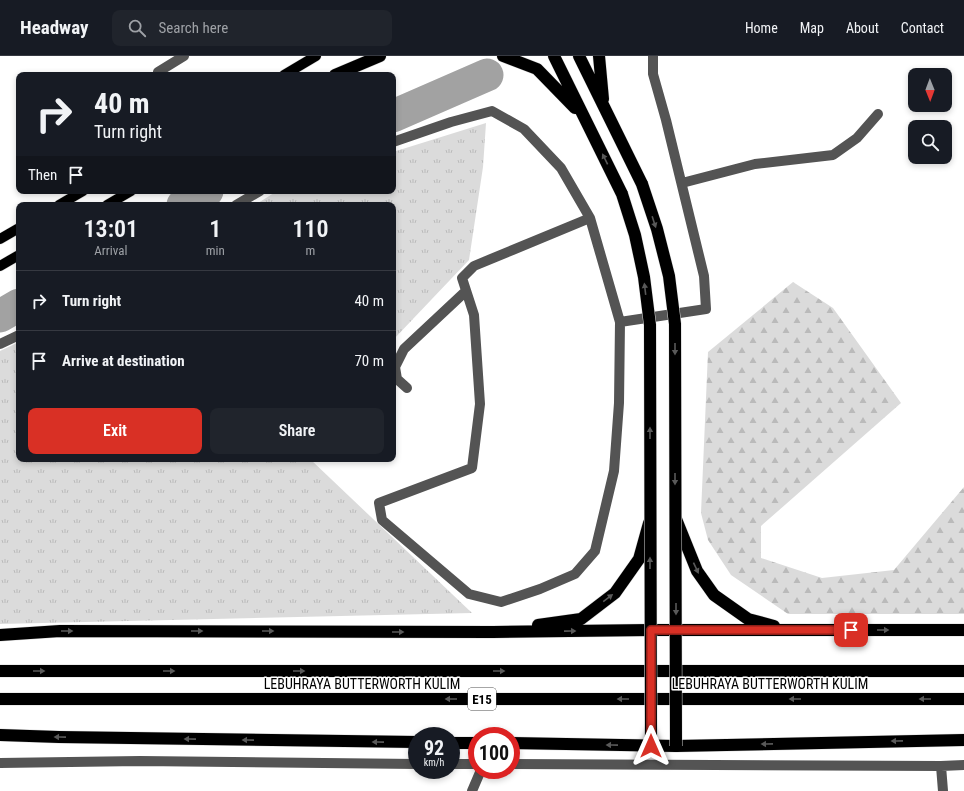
<!DOCTYPE html>
<style>
:root{--surface:#171b24;--page:#20242c;--text:#f1f3f6;--muted:#9ea1a6;--line:#363941;--accent:#d93025}
body{margin:0;font-family:"Roboto Condensed",sans-serif;background:var(--page);color:var(--text);height:100vh;display:flex;flex-direction:column;font-size:15px;white-space:nowrap}
*{box-sizing:border-box;margin:0}
p{font-size:13px;color:var(--muted)}
.icon{flex:none;width:22px;height:22px;fill:none;stroke:currentColor;stroke-width:2;stroke-linecap:round;stroke-linejoin:round}
.map{position:relative;flex:1;overflow:hidden}
.drawer{position:absolute;left:16px;top:146px;width:380px;height:260px;display:flex;flex-direction:column;background:var(--surface);border-radius:8px;box-shadow:0 2px 6px #0003}
.drawer>*{flex:none}
.banner{position:absolute;left:16px;top:16px;width:380px;height:122px;border-radius:8px;box-shadow:0 2px 6px #0003;background:#171b24;color:var(--text);overflow:hidden}
.needle{width:26px;rotate:179deg}
.buttons{position:absolute;left:908px;top:12px;display:grid;gap:8px}
.buttons a{display:grid;place-items:center;width:44px;height:44px;border-radius:8px;background:var(--surface);box-shadow:0 2px 6px #0003;font-size:20px}
.speed{position:absolute;left:408px;top:671px;display:flex;gap:8px;font-size:20px;font-weight:700;text-align:center}
.speed>*{display:grid;place-content:center;width:52px;height:52px;border-radius:50%;background:var(--surface);box-shadow:0 2px 6px #0003;line-height:1}
.speed small{font-size:10px;font-weight:400}
.speed .limit{border:6px solid #d22;background:#fff;color:#111}
.pin{position:absolute;display:grid;place-items:center;width:34px;height:34px;color:#fff;margin:-17px;border-radius:8px;box-shadow:0 2px 6px #0006}
.me{position:absolute;width:44px;margin:-22px;rotate:0deg;stroke-linejoin:round;filter:drop-shadow(0 0 3px #0008)}
.turn{display:flex;align-items:center;gap:14px;height:84px;padding:0 12px;font-size:18px}
.turn .icon{width:52px;height:52px;stroke-width:2.5}
.turn b{display:block;font-size:28px;line-height:34px}
.then{display:flex;align-items:center;height:38px;padding:0 12px;background:#0003;gap:8px;font-size:15px}
.eta{display:flex;justify-content:space-evenly;align-items:center;height:68px;text-align:center}
.eta b{font-size:24px;font-weight:600;line-height:28px}
.primary-button{display:flex;gap:8px;margin-top:auto;padding:8px 12px}
.primary-button a{flex:1;height:46px;border-radius:8px;background:var(--accent);color:#fff;font-size:16px;font-weight:600;line-height:46px;text-align:center}
.primary-button a+a{background:var(--page);color:var(--text)}
ul{padding:0;list-style:none}
li{display:flex;align-items:center;gap:12px;height:60px;padding:0 12px;border-top:1px solid var(--line)}
li div{flex:1}
li b{display:block;font-size:15px}
li em{font-style:normal}
header{display:flex;align-items:center;gap:24px;box-sizing:border-box;height:56px;padding:0 20px;background:var(--surface);border-bottom:1px solid var(--line)}
header strong{font-size:19px}
nav{display:flex;gap:22px;margin-inline-start:auto;font-size:14px}
.search{width:280px;height:36px;background:var(--page);display:flex;align-items:center;gap:10px;box-sizing:border-box;padding:0 14px;border-radius:8px;color:var(--muted);font-size:15px}
.map>svg:first-child{display:block}
.grass{fill:url(#grass-tufts)}
.forest{fill:url(#forest-firs)}
.lines{fill:none;stroke-linecap:round;stroke-linejoin:round}
.river{stroke:#a2a2a2;stroke-width:33}
.major-casing{stroke:#dbdbdb;stroke-width:11}
.highway-casing{stroke:#dbdbdb;stroke-width:13}
.minor{stroke:#545454;stroke-width:10}
.major{stroke:#000;stroke-width:10}
.highway{stroke:#000;stroke-width:12}
.highway-bridge-casing{stroke:#dbdbdb;stroke-width:13;stroke-linecap:butt}
.highway-bridge{stroke:#000;stroke-width:12}
.oneway{fill:#595959}
.route-casing{stroke:#8d1f18;stroke-width:10}
.route{stroke:#d93025;stroke-width:7}
.labels{text-anchor:middle;stroke-width:3;stroke-linejoin:round;paint-order:stroke}
.shield{fill:#fff;stroke:#4c4c4c;stroke-width:1}
.shield-label{font-size:13px;font-weight:bold;fill:#000}
.street-label{font-size:14px;fill:#000;stroke:#fff}
</style>
<header>
<strong>Headway</strong>
<div class="search"><svg class="icon" aria-label="search" viewBox="0 0 24 24"><circle cx="10" cy="10" r="6"/><path d="M15 15l6 6"/></svg>Search here</div>
<nav><a>Home</a><a>Map</a><a>About</a><a>Contact</a></nav>
</header>
<div class="map">
<svg width="964" height="735" viewBox="0 0 964 735">
<defs>
<pattern id="grass-tufts" width="24" height="20" patternUnits="userSpaceOnUse"><rect width="24" height="20" fill="#dbdbdb"/><path d="M3 7l-1-3M5 7V3M7 7l1-3M15 17l-1-3M17 17v-4M19 17l1-3" fill="none" stroke="#bababa"/></pattern>
<pattern id="forest-firs" width="22" height="20" patternUnits="userSpaceOnUse"><rect width="22" height="20" fill="#dbdbdb"/><path d="M5 1l3.5 6h-7zM16 11l3.5 6h-7z" fill="#bababa"/></pattern>
</defs>
<rect width="100%" height="100%" fill="#fff"/>
<path class="grass" d="M486,67L483,111L469,204L393,284V149H255L277,135H393V96Z
M19,286V403H310L472,557L0,568V295Z"/>
<path class="forest" d="M793,226L833,252L901,347L761,470V502L822,522L894,514L964,431V558H788L731,519L708,484L701,457L708,296Z"/>
<g class="lines">
<path class="river" d="M393,60L487,19
M183,149L207,135
M0,260L19,249"/>
<defs>
<path id="major" d="M284,19L316,0
M59,149L83,135
M107,149L131,135
M0,183L19,172
M0,210L19,199"/>
<path id="highway" d="M503,0L537,13L575,52
M554,0L622,138
M579,0L642,128
M599,0L603,43
M335,19L380,0
M676,463L697,515L714,539L748,563L774,570
M538,569L581,563L615,537L639,503L649,467
M0,579L60,575L493,576L651,574H964
M0,615H964
M0,643H964
M0,679L59,681L417,686
M451,687H477
M511,687L676,690L964,684"/>
</defs>
<use href="#major" class="major-casing"/>
<use href="#highway" class="highway-casing"/>
<path class="minor" d="M158,16L184,0
M393,86L451,66L492,55L524,73L561,112L590,162L620,266L619,347L614,415L595,495L575,518L540,533L501,546L469,538L382,464L379,447L472,412L480,348L474,259L462,222L474,210L590,162
M682,127L755,108L833,99L857,82L878,58
M236,149L260,135
M620,266L706,253L704,220L666,64L653,18V0
M0,288L19,279
M407,332L397,323L395,311L404,293L466,235
M0,707L140,705L417,708
M451,708H477
M511,708L941,710L964,709
M941,710L943,735
M472,735L481,714"/>
<use href="#major" class="major"/>
<use href="#highway" class="highway"/>
<defs>
<path id="highway-bridge" d="M642,128L657,173L669,220L675,268L676,690
M622,138L635,179L644,221L650,269L651,690"/>
</defs>
<use href="#highway-bridge" class="highway-bridge-casing"/>
<use href="#highway-bridge" class="highway-bridge"/>
</g>
<defs><path id="oneway-solid" d="M-6-.8H1V-3.2L6.5 0L1 3.2V.8H-6Z"/></defs>
<g class="oneway">
<use href="#oneway-solid" transform="translate(605 103) rotate(-116)"/>
<use href="#oneway-solid" transform="translate(654 166) rotate(72)"/>
<use href="#oneway-solid" transform="translate(645 233) rotate(-97)"/>
<use href="#oneway-solid" transform="translate(675 293) rotate(90)"/>
<use href="#oneway-solid" transform="translate(650 377) rotate(-90)"/>
<use href="#oneway-solid" transform="translate(675 423) rotate(90)"/>
<use href="#oneway-solid" transform="translate(650 507) rotate(-90)"/>
<use href="#oneway-solid" transform="translate(696 512) rotate(65)"/>
<use href="#oneway-solid" transform="translate(608 542) rotate(-37)"/>
<use href="#oneway-solid" transform="translate(676 553) rotate(90)"/>
<use href="#oneway-solid" transform="translate(883 574)"/>
<use href="#oneway-solid" transform="translate(67 575)"/>
<use href="#oneway-solid" transform="translate(197 575)"/>
<use href="#oneway-solid" transform="translate(268 575)"/>
<use href="#oneway-solid" transform="translate(570 575) rotate(-1)"/>
<use href="#oneway-solid" transform="translate(398 576)"/>
<use href="#oneway-solid" transform="translate(39 615)"/>
<use href="#oneway-solid" transform="translate(169 615)"/>
<use href="#oneway-solid" transform="translate(299 615)"/>
<use href="#oneway-solid" transform="translate(499 615)"/>
<use href="#oneway-solid" transform="translate(451 643) rotate(-180)"/>
<use href="#oneway-solid" transform="translate(623 643) rotate(-180)"/>
<use href="#oneway-solid" transform="translate(795 643) rotate(180)"/>
<use href="#oneway-solid" transform="translate(925 643) rotate(180)"/>
<use href="#oneway-solid" transform="translate(60 681) rotate(-179)"/>
<use href="#oneway-solid" transform="translate(190 683) rotate(-179)"/>
<use href="#oneway-solid" transform="translate(248 684) rotate(-179)"/>
<use href="#oneway-solid" transform="translate(897 685) rotate(179)"/>
<use href="#oneway-solid" transform="translate(378 686) rotate(-179)"/>
<use href="#oneway-solid" transform="translate(767 688) rotate(179)"/>
<use href="#oneway-solid" transform="translate(612 689) rotate(-179)"/>
</g>
<g class="lines">
<defs>
<path id="route" d="M651,690V574H851"/>
</defs>
<use href="#route" class="route-casing"/>
<use href="#route" class="route"/>
</g>
<g class="labels">
<rect class="shield" x="468" y="632" width="28" height="22" rx="3"/>
<g class="shield-label">
<text x="482" y="648">E15</text>
</g>
<g class="street-label">
<text x="362" y="633">LEBUHRAYA BUTTERWORTH KULIM</text>
<text x="770" y="633">LEBUHRAYA BUTTERWORTH KULIM</text>
</g>
</g>
</svg>
<div class="buttons">
<a><svg class="needle" viewBox="-14 -14 28 28"><path d="M0-13l5 13h-10z" fill="#e53935"/><path d="M0 13l5-13h-10z" fill="#9ea1a6"/></svg></a>
<a><svg class="icon" aria-label="search" viewBox="0 0 24 24"><circle cx="10" cy="10" r="6"/><path d="M15 15l6 6"/></svg></a>
</div>
<div class="speed"><div>92<small>km/h</small></div><div class="limit">100</div></div>
<div class="pin" style="left:851px;top:574px;background:#d93025"><svg class="icon" aria-label="arrive" viewBox="0 0 24 24"><path d="M6 21V4h12l-3 4 3 4H6"/></svg></div>
<svg class="me" style="left:651px;top:690px" viewBox="-20 -20 40 40"><path d="M0-17L14 15 0 8-14 15z" fill="#d93025" stroke="#fff" stroke-width="4"/></svg>
<div class="banner">
<div class="turn"><svg class="icon" aria-label="right" viewBox="0 0 24 24"><path d="M7 20v-9h11M14 6l5 5-5 5"/></svg><div><b>40 m</b>Turn right</div></div>
<div class="then">Then<svg class="icon" aria-label="arrive" viewBox="0 0 24 24"><path d="M6 21V4h12l-3 4 3 4H6"/></svg></div>
</div>
<section class="drawer">
<div class="eta">
<div><b>13:01</b><p>Arrival</p></div>
<div><b>1</b><p>min</p></div>
<div><b>110</b><p>m</p></div>
</div>
<ul>
<li><svg class="icon" aria-label="right" viewBox="0 0 24 24"><path d="M7 20v-9h11M14 6l5 5-5 5"/></svg><div><b>Turn right</b></div><em>40 m</em></li>
<li><svg class="icon" aria-label="arrive" viewBox="0 0 24 24"><path d="M6 21V4h12l-3 4 3 4H6"/></svg><div><b>Arrive at destination</b></div><em>70 m</em></li>
</ul>
<div class="primary-button"><a>Exit</a><a>Share</a></div>
</section>
</div>
